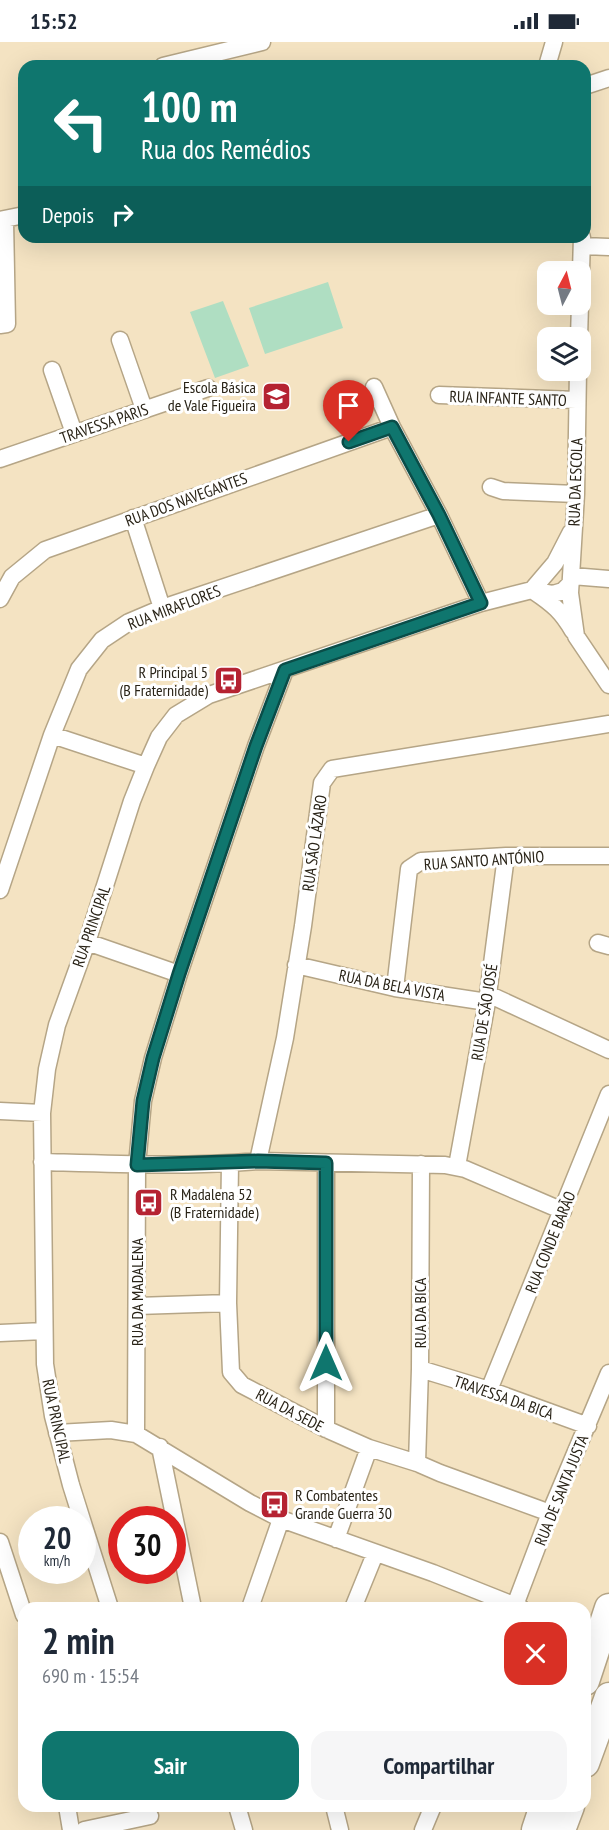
<!DOCTYPE html>
<html lang="pt">
<meta charset="utf-8">
<style>
:root{--surface:#fff;--page:#f6f6f7;--text:#1f2937;--muted:#747a83;--accent:#0f766e}
body{margin:0;font-family:"PT Sans Narrow",sans-serif;background:var(--page);color:var(--text);height:100vh;display:flex;flex-direction:column;font-size:22px;white-space:nowrap}
*{box-sizing:border-box;margin:0}
p{font-size:20px;color:var(--muted)}
.icon{flex:none;width:33px;height:33px;fill:none;stroke:currentColor;stroke-width:2;stroke-linecap:round;stroke-linejoin:round}
.map{position:relative;flex:1;overflow:hidden}
.drawer{position:absolute;left:18px;top:1560px;width:573px;height:210px;display:flex;flex-direction:column;background:var(--surface);border-radius:18px;box-shadow:0 6px 24px #0002}
.drawer>*{flex:none}
.top-card{position:absolute;left:18px;top:18px;width:573px;height:183px;border-radius:18px;box-shadow:0 6px 24px #0002;background:#0f766e;color:#fff;overflow:hidden}
.needle{width:39px;rotate:7deg}
.buttons{position:absolute;left:537px;top:219px;display:grid;gap:12px}
.buttons a{display:grid;place-items:center;width:54px;height:54px;border-radius:12px;background:var(--surface);box-shadow:0 6px 24px #0002;font-size:30px}
.speed{position:absolute;left:18px;top:1464px;display:flex;gap:12px;font-size:30px;font-weight:700;text-align:center}
.speed>*{display:grid;place-content:center;width:78px;height:78px;border-radius:50%;background:var(--surface);box-shadow:0 6px 24px #0002;line-height:1}
.speed small{font-size:15px;font-weight:400}
.speed .limit{border:9px solid #d22;background:#fff;color:#111}
.pin{position:absolute;display:grid;place-items:center;width:51px;height:51px;color:#fff;margin:-62px -26px;border-radius:50% 50% 50% 0;rotate:-45deg;box-shadow:0 0 6px #0007}
.pin .icon{rotate:45deg}
.me{position:absolute;width:66px;margin:-33px;rotate:0deg;stroke-linejoin:round;filter:drop-shadow(0 0 4px #0008)}
.turn{display:flex;align-items:center;gap:21px;height:126px;padding:0 24px;font-size:27px}
.turn .icon{width:78px;height:78px;stroke-width:2.5}
.turn b{display:block;font-size:42px;line-height:51px}
.then{display:flex;align-items:center;height:57px;padding:0 24px;background:#0003;gap:12px;font-size:22px}
.round{display:grid;place-items:center;flex:none;width:63px;height:63px;border-radius:18px;background:var(--page)}
.overview{display:flex;align-items:center;justify-content:space-between;height:102px;padding:0 24px}
h1{font-size:36px;font-weight:700;line-height:45px}
.button{display:flex;gap:12px;margin-top:auto;padding:12px 24px}
.button a{flex:1;height:69px;border-radius:18px;background:var(--accent);color:#fff;font-size:24px;font-weight:700;line-height:69px;text-align:center}
.button a+a{background:var(--page);color:var(--text)}
.status{display:flex;justify-content:space-between;align-items:center;height:42px;padding:0 30px;background:var(--surface);direction:ltr}
.status svg{height:16px;fill:currentColor}
.map>svg:first-child{display:block}
.garden{fill:#afdec2}
.lines{fill:none;stroke-linecap:round;stroke-linejoin:round}
.minor-casing{stroke:#b5a586;stroke-width:19}
.motorway-casing{stroke:#b5a586;stroke-width:31}
.minor{stroke:#fff;stroke-width:16}
.motorway{stroke:#fff;stroke-width:28}
.route-casing{stroke:#0a4d48;stroke-width:15}
.route{stroke:#0f766e;stroke-width:10}
.labels{text-anchor:middle;stroke-width:6;stroke-linejoin:round;paint-order:stroke}
.poi-label{font-size:16px;fill:#292317;stroke:#fff;text-anchor:end}
.street-label{font-size:16px;fill:#292317;stroke:#fff}
</style>
<div class="status"><b>15:52</b><svg viewBox="0 0 49 12"><path d="M0 12V9h3v3zM5 12V6h3v6zM10 12V3h3v9zM15 12V0h3v12zM26 1h20v11H26zM47 4h2v5h-2z"/></svg></div>
<div class="map">
<svg width="609" height="1788" viewBox="0 0 609 1788">
<rect width="100%" height="100%" fill="#f4e3c2"/>
<path class="garden" d="M328,240L343,286L265,312L249,266Z
M223,259L249,324L215,336L190,270Z"/>
<g class="lines">
<defs>
<path id="minor" d="M163,24L262,0
M547,24L554,0
M585,44L609,36
M0,178L24,173
M583,204L609,205
M0,283L7,282L5,178
M579,296L582,195
M120,298L144,367
M52,328L74,391
M578,328L576,452L570,551L576,594L609,643
M374,345L392,385L439,473L481,561
M439,353L576,358
M0,417L208,346
M491,445L503,449L576,452
M133,476L162,566
M572,534L609,537
M532,548L555,521L571,490
M535,550C553,562 562,570 573,589
M0,557L12,535L45,508L392,385
M52,693L146,724
M0,848L52,693L79,627L102,598L129,580L162,566L439,473
M87,900L179,932
M598,901L609,904
M296,923L395,946L487,960
M395,946L409,827L421,819L506,814H609
M488,952L609,1008
M0,1069L42,1071
M258,1119L285,996L303,884L322,741L332,727L609,682
M42,1120C114,1122 186,1125 258,1119L445,1123L465,1127L563,1169
M230,1121L228,1261L231,1330L242,1343L326,1387L369,1406L417,1421L440,1431L550,1471
M457,1124L487,960L506,814
M137,1264L228,1261
M0,1291L44,1289
M420,1327L489,1348L588,1384
M489,1348L609,1052
M326,1387V1121
M57,1391L111,1388L136,1392L250,1461L281,1477L433,1531L521,1566
M136,1392L137,1123L143,1059L153,1016L179,932L256,704L285,628
M160,1405L193,1566
M417,1421L420,1327L421,1122
M82,1478L71,1443L53,1374L45,1322L42,1071L47,1027L57,983L87,900L132,759L146,724L159,695L176,673L209,653L481,561L532,548L553,552L563,549L571,541
M82,1478L110,1566
M336,1497L369,1406
M0,1500L24,1573
M250,1566L281,1477
M353,1566L375,1512
M514,1566L550,1471L609,1331
M67,1764L71,1788
M237,1764L244,1788
M334,1764L340,1788
M84,1788L150,1774
M423,1788L433,1764"/>
<path id="motorway" d="M585,1639L609,1566
M585,1721L609,1655
M536,1788L544,1764
M561,1788L570,1764"/>
</defs>
<use href="#minor" class="minor-casing"/>
<use href="#motorway" class="motorway-casing"/>
<use href="#minor" class="minor"/>
<use href="#motorway" class="motorway"/>
</g>
<g class="lines">
<defs>
<path id="route" d="M326,1321V1121L258,1119L137,1123L143,1059L153,1016L179,932L256,704L285,628L481,561L439,473L392,385L349,400"/>
</defs>
<use href="#route" class="route-casing"/>
<use href="#route" class="route"/>
</g>
<defs>
<symbol id="school-square" viewBox="-11 -11 22 22"><rect x="-9" y="-9" width="18" height="18" rx="4" fill="#b52332" stroke="#fff"/><path d="M0-5L7-2L0 1L-7-2ZM-4 1L0 2.5L4 1V4Q0 6-4 4Z" fill="#fff"/></symbol>
<symbol id="bus-square" viewBox="-11 -11 22 22"><rect x="-9" y="-9" width="18" height="18" rx="4" fill="#b52332" stroke="#fff"/><path d="M-5-6H5V4H4V6H2V4H-2V6H-4V4H-5ZM-3.5-4V0h7V-4ZM-3.5 1.2v1.5H-2V1.2ZM2 1.2v1.5H3.5V1.2Z" fill="#fff"/></symbol>
</defs>
<g fill-rule="evenodd">
<use href="#school-square" x="260" y="338" width="33" height="33"/>
<use href="#bus-square" x="212" y="622" width="33" height="33"/>
<use href="#bus-square" x="132" y="1144" width="33" height="33"/>
<use href="#bus-square" x="258" y="1446" width="33" height="33"/>
</g>
<g class="labels">
<g class="poi-label">
<text x="256" y="351">Escola Básica<tspan x="256" dy="18">de Vale Figueira</tspan></text>
<text x="208" y="636">R Principal 5<tspan x="208" dy="18">(B Fraternidade)</tspan></text>
<text x="170" y="1158" text-anchor="start">R Madalena 52<tspan x="170" dy="18">(B Fraternidade)</tspan></text>
<text x="295" y="1459" text-anchor="start">R Combatentes<tspan x="295" dy="18">Grande Guerra 30</tspan></text>
</g>
<g class="street-label">
<text transform="translate(508 356) rotate(2)" y="6">RUA INFANTE SANTO</text>
<text transform="translate(104 381) rotate(-19)" y="6">TRAVESSA PARIS</text>
<text transform="translate(575 440) rotate(-88)" y="6">RUA DA ESCOLA</text>
<text transform="translate(186 457) rotate(-20)" y="6">RUA DOS NAVEGANTES</text>
<text transform="translate(174 565) rotate(-21)" y="6">RUA MIRAFLORES</text>
<text transform="translate(314 801) rotate(-82)" y="6">RUA SÃO LÁZARO</text>
<text transform="translate(484 818) rotate(-4)" y="6">RUA SANTO ANTÓNIO</text>
<text transform="translate(91 884) rotate(-71)" y="6">RUA PRINCIPAL</text>
<text transform="translate(392 943) rotate(11)" y="6">RUA DA BELA VISTA</text>
<text transform="translate(484 970) rotate(-81)" y="6">RUA DE SÃO JOSÉ</text>
<text transform="translate(550 1200) rotate(-68)" y="6">RUA CONDE BARÃO</text>
<text transform="translate(137 1250) rotate(-90)" y="6">RUA DA MADALENA</text>
<text transform="translate(420 1271) rotate(-90)" y="6">RUA DA BICA</text>
<text transform="translate(504 1355) rotate(19)" y="6">TRAVESSA DA BICA</text>
<text transform="translate(290 1368) rotate(28)" y="6">RUA DA SEDE</text>
<text transform="translate(57 1379) rotate(78)" y="6">RUA PRINCIPAL</text>
<text transform="translate(561 1448) rotate(-68)" y="6">RUA DE SANTA JUSTA</text>
</g>
</g>
</svg>
<div class="buttons">
<a><svg class="needle" viewBox="-14 -14 28 28"><path d="M0-13l5 13h-10z" fill="#e53935"/><path d="M0 13l5-13h-10z" fill="#747a83"/></svg></a>
<a><svg class="icon" aria-label="layers" viewBox="0 0 24 24"><path d="M12 4l9 5-9 5-9-5zM3 14l9 5 9-5"/></svg></a>
</div>
<div class="speed"><div>20<small>km/h</small></div><div class="limit">30</div></div>
<div class="pin" style="left:349px;top:400px;background:#d93025"><svg class="icon" aria-label="arrive" viewBox="0 0 24 24"><path d="M6 21V4h12l-3 4 3 4H6"/></svg></div>
<svg class="me" style="left:326px;top:1321px" viewBox="-20 -20 40 40"><path d="M0-17L14 15 0 8-14 15z" fill="#0f766e" stroke="#fff" stroke-width="4"/></svg>
<div class="top-card">
<div class="turn"><svg class="icon" aria-label="left" viewBox="0 0 24 24"><path d="M17 20v-9H6M10 6l-5 5 5 5"/></svg><div><b>100 m</b>Rua dos Remédios</div></div>
<div class="then">Depois<svg class="icon" aria-label="right" viewBox="0 0 24 24"><path d="M7 20v-9h11M14 6l5 5-5 5"/></svg></div>
</div>
<section class="drawer">
<div class="overview"><div><h1>2 min</h1><p>690 m · 15:54</p></div><a class="round" style="background:#d93025;color:#fff"><svg class="icon" aria-label="close" viewBox="0 0 24 24"><path d="M6 6l12 12M18 6L6 18"/></svg></a></div>
<div class="button"><a>Sair</a><a>Compartilhar</a></div>
</section>
</div>
